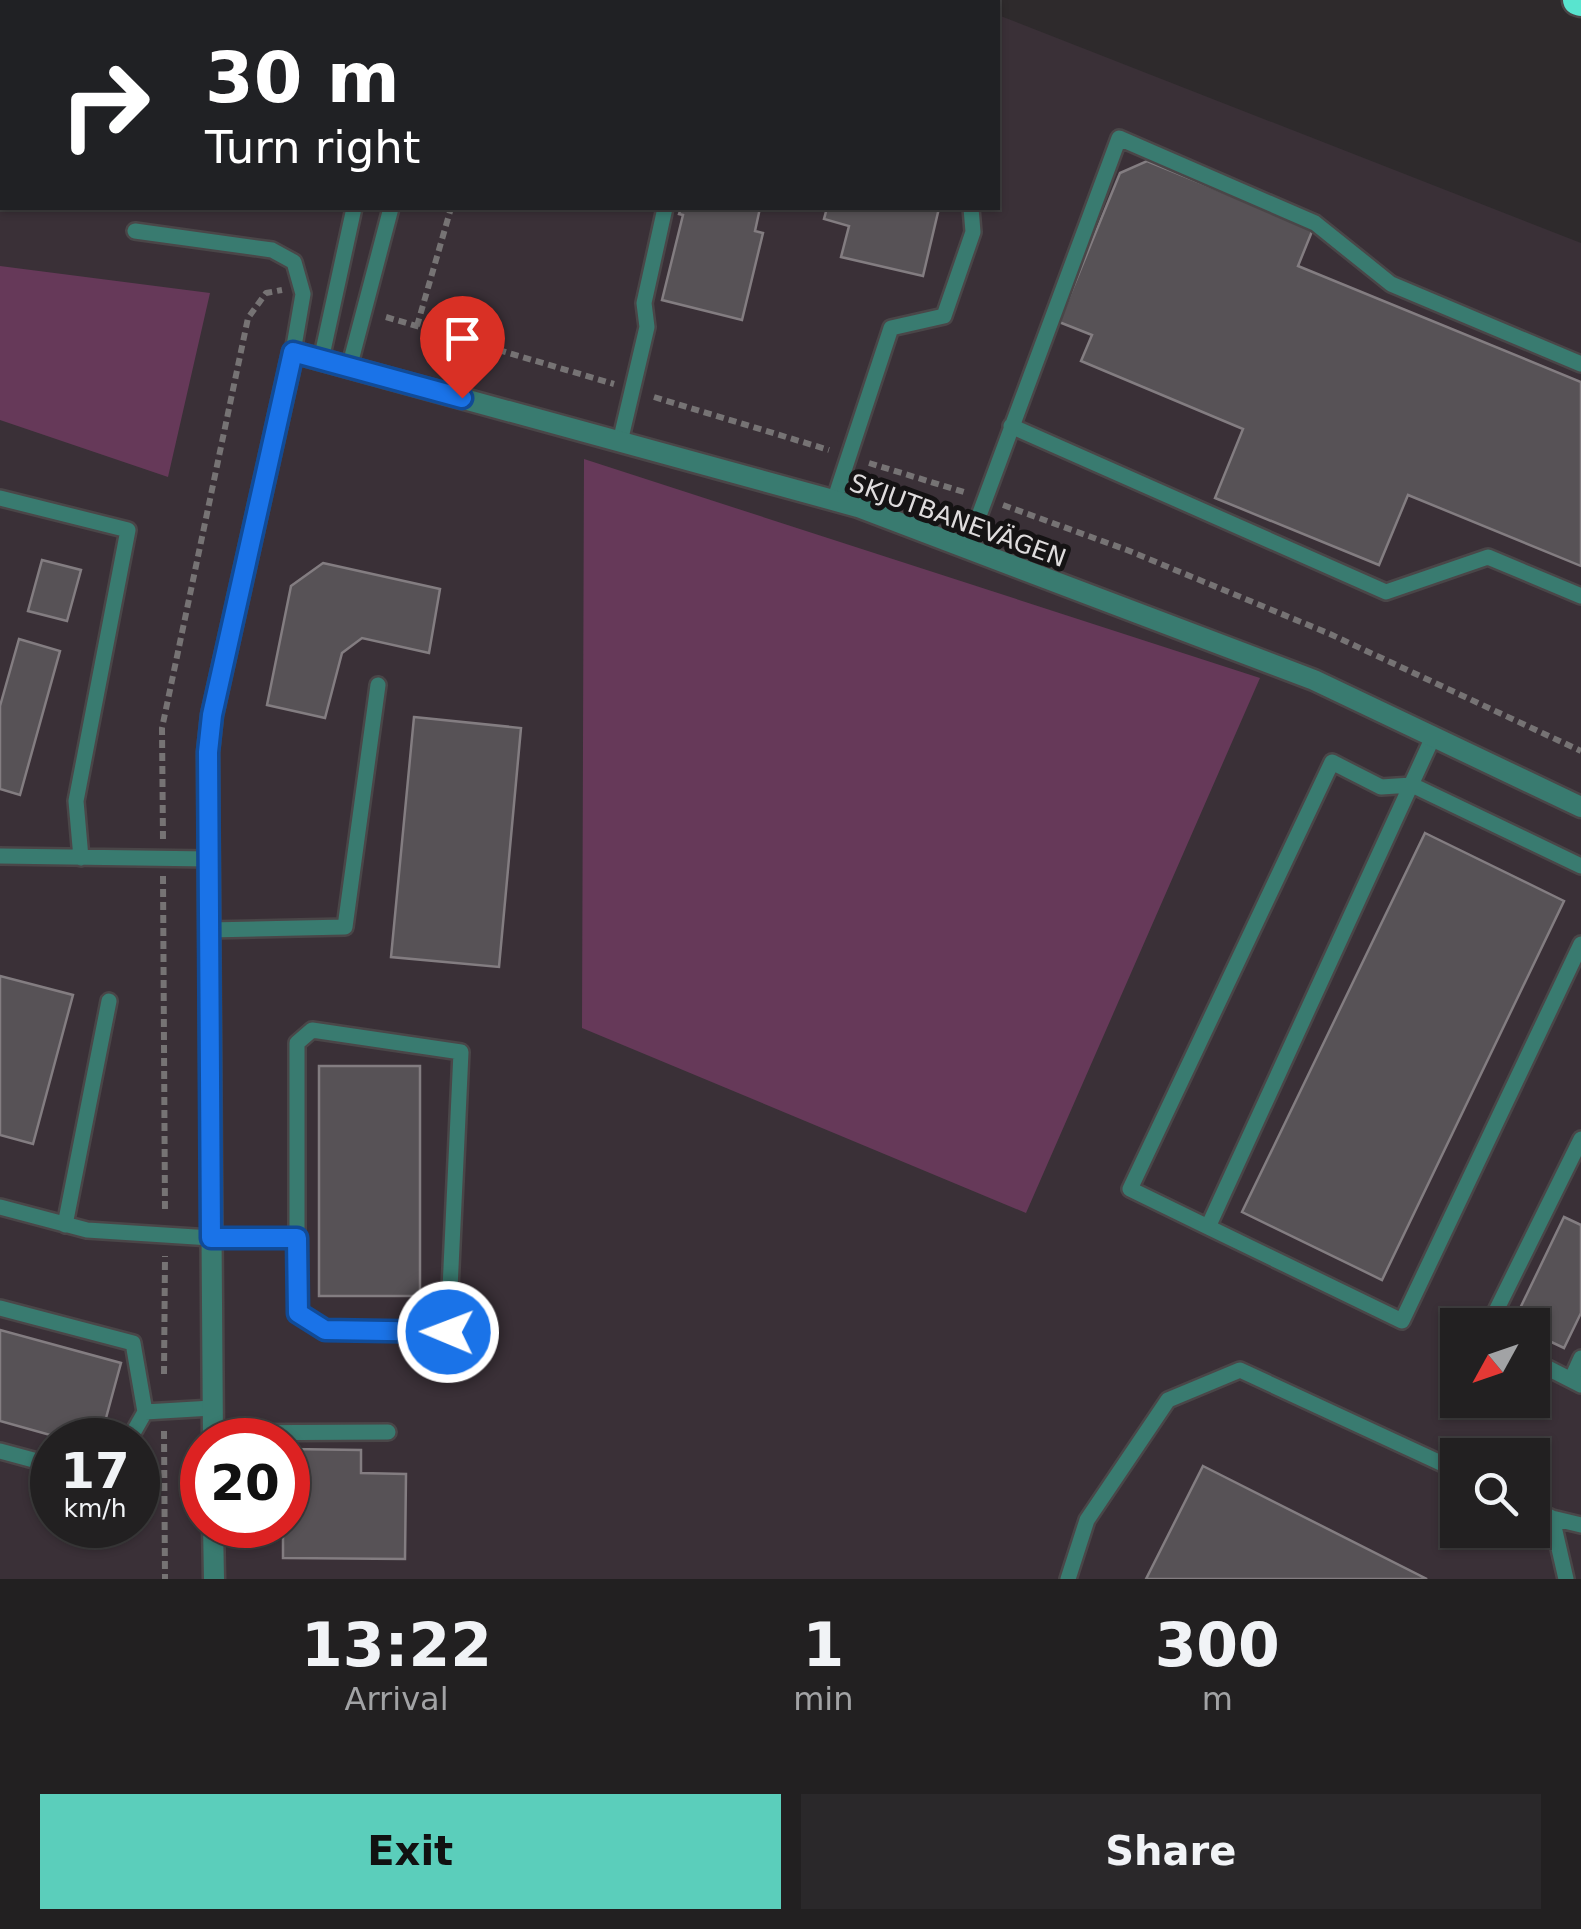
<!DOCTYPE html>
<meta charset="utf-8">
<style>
:root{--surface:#222021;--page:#2a282a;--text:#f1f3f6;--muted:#a2a3a5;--line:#3f3e3f;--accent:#5bcebb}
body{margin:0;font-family:"DejaVu Sans",sans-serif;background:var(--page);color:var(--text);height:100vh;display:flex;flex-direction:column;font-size:38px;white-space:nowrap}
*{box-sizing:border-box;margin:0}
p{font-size:32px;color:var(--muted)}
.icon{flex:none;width:55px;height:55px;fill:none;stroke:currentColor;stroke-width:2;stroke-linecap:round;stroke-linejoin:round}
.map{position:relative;height:1579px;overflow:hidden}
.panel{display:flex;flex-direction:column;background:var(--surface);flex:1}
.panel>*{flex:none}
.hud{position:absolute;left:0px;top:0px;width:1000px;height:210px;box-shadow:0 2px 8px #0004,0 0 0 2px var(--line);background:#202124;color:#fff;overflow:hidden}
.needle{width:65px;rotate:230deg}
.fabs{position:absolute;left:1440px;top:1308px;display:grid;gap:20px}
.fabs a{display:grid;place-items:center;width:110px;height:110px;border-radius:0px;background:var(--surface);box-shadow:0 2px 8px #0004,0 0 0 2px var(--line);font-size:50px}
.speed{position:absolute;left:30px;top:1418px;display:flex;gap:20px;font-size:50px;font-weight:700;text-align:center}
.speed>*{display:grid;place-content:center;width:130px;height:130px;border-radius:50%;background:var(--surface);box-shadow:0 2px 8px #0004,0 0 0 2px var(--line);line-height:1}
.speed small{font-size:25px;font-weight:400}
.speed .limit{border:15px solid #d22;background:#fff;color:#111}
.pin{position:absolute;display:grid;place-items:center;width:85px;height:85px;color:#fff;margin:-102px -42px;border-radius:50% 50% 50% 0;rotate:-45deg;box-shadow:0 0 10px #0007}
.pin .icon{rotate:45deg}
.me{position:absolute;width:110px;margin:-55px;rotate:271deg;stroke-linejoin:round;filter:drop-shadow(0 0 8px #0008)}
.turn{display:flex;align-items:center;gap:35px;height:210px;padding:0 40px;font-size:45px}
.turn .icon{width:130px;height:130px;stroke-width:2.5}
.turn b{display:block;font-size:70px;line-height:85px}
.eta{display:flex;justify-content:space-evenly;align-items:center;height:170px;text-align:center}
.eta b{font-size:60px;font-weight:700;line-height:70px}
.cta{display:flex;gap:20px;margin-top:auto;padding:20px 40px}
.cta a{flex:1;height:115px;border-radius:0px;background:var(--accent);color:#111;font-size:40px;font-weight:700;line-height:115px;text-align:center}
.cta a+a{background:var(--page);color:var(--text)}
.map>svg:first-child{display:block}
.built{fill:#3a3037;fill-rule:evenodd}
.green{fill:#663959}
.building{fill:#575256;stroke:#837d81;stroke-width:2.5}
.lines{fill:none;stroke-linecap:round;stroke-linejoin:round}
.lane-casing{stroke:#4a4648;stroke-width:20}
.street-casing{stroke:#4a4648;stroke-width:25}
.highway-casing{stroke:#4a4648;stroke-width:35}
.path{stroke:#767374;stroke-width:6;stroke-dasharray:8 5;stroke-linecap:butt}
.lane{stroke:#397b70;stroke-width:15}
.street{stroke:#397b70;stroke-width:20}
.highway{stroke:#59e4cf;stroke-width:30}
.route-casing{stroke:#114b97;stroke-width:25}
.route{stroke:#1a73e8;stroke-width:18}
.labels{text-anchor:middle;stroke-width:10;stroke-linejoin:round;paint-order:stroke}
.street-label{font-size:25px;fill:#dfdcdd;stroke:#151314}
</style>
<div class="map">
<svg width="1581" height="1579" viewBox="0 0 1581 1579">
<rect width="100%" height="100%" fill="#2e2a2c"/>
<path class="built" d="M0,0L964,2H2V208H998V15L1581,243V1579H0ZM1458,1325H1532V1400H1458ZM52,1440H138V1525H52ZM202,1440H288V1525H202ZM1458,1455H1532V1530H1458Z"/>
<path class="green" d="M0,266L210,293L168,477L0,420Z
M584,459L1260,678L1026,1213L582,1028Z"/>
<path class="building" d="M0,0H19L2,2V136Z
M1147,161L1313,229L1298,266L1581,382V566L1408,495L1379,565L1215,498L1243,429L1081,361L1092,335L1059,322L1120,173Z
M681,208H760L755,231L763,233L742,320L662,300L683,215L679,214Z
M827,208H939L923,276L841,257L849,226L824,219Z
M42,560L81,570L67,621L28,611Z
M323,563L440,589L429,653L362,638L342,653L325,718L267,705L291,586Z
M19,639L60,651L20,795L0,789V706Z
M414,717L521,728L499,967L391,957Z
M1425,833L1564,901L1382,1280L1242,1212Z
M0,976L73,995L33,1144L0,1135Z
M319,1066H420V1296H319Z
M1564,1217L1581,1225V1313L1564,1348L1532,1333V1325L1513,1323Z
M0,1330L121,1363L100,1440H68L0,1421Z
M289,1449L361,1450V1473L406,1474L405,1559L283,1558V1525H288Z
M1203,1466L1427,1579H1146Z"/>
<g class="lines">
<defs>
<path id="lane" d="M135,231L272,250L294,262L303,294L293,352
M321,360L354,208
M349,368L391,208
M1011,426L1386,592L1488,557L1581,596
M620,442L647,327L644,303L665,208
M0,498L128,530L76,801L81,858
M834,501L891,328L944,316L973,232L971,208
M967,548L1119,138L1315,223L1391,284L1581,364
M1433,737L1208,1227L1402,1321L1581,944
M0,856L209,859
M209,930L345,927L378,685
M0,1207L87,1230L211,1238H297L298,1313L325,1330L448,1332L461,1052L312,1030L297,1043V1238
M65,1225L109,1001
M1208,1227L1130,1189L1332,762L1381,787L1412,785L1581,866
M0,1308L133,1343L145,1412L129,1440
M1489,1325L1581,1139
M1532,1360L1581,1385
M1571,1380L1581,1358
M145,1412L212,1408
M212,1433L388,1432
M0,1451L52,1465
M1532,1508L1552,1518L1566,1579
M1552,1518L1581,1525
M1068,1579L1087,1520L1168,1400L1240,1370L1458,1471"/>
<path id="street" d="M213,1440L208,752L212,715L293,352L858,507L1314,680L1581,807
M213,1525L214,1579"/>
<path id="highway" d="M1578,0L1581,1"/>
</defs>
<use href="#lane" class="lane-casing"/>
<use href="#street" class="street-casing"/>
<use href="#highway" class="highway-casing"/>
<path class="path" d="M504,2V0
M386,317L614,384
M417,326L451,208
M654,397L829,450
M869,463L967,493
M1003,505L1127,550L1330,634L1581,751
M163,839L162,728L248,318L266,293L282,290
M163,876L165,1214
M164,1374L165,1256
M164,1431L165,1579"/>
<use href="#lane" class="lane"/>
<use href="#street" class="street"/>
<use href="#highway" class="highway"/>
</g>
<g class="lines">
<defs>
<path id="route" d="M448,1332L325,1330L298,1313L297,1238H211L208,752L212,715L293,352L462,398"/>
</defs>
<use href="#route" class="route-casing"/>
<use href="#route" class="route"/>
</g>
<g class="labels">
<g class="street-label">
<text transform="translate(958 520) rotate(20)" y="9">SKJUTBANEVÄGEN</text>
</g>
</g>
</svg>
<div class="fabs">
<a><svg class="needle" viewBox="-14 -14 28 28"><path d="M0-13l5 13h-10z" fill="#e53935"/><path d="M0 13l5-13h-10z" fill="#a2a3a5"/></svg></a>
<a><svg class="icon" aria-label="search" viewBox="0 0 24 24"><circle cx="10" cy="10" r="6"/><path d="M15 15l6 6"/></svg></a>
</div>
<div class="speed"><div>17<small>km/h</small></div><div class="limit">20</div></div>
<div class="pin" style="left:462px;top:398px;background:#d93025"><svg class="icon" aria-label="arrive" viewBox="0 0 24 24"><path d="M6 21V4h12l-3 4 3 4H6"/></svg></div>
<svg class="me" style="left:448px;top:1332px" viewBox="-20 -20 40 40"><circle r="17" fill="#1a73e8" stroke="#fff" stroke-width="3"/><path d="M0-11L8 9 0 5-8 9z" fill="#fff"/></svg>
<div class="hud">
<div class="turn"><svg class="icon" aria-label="right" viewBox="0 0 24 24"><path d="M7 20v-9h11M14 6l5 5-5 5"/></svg><div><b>30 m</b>Turn right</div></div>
</div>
</div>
<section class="panel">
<div class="eta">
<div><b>13:22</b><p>Arrival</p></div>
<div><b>1</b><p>min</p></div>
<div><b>300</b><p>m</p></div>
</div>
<div class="cta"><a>Exit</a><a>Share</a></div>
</section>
